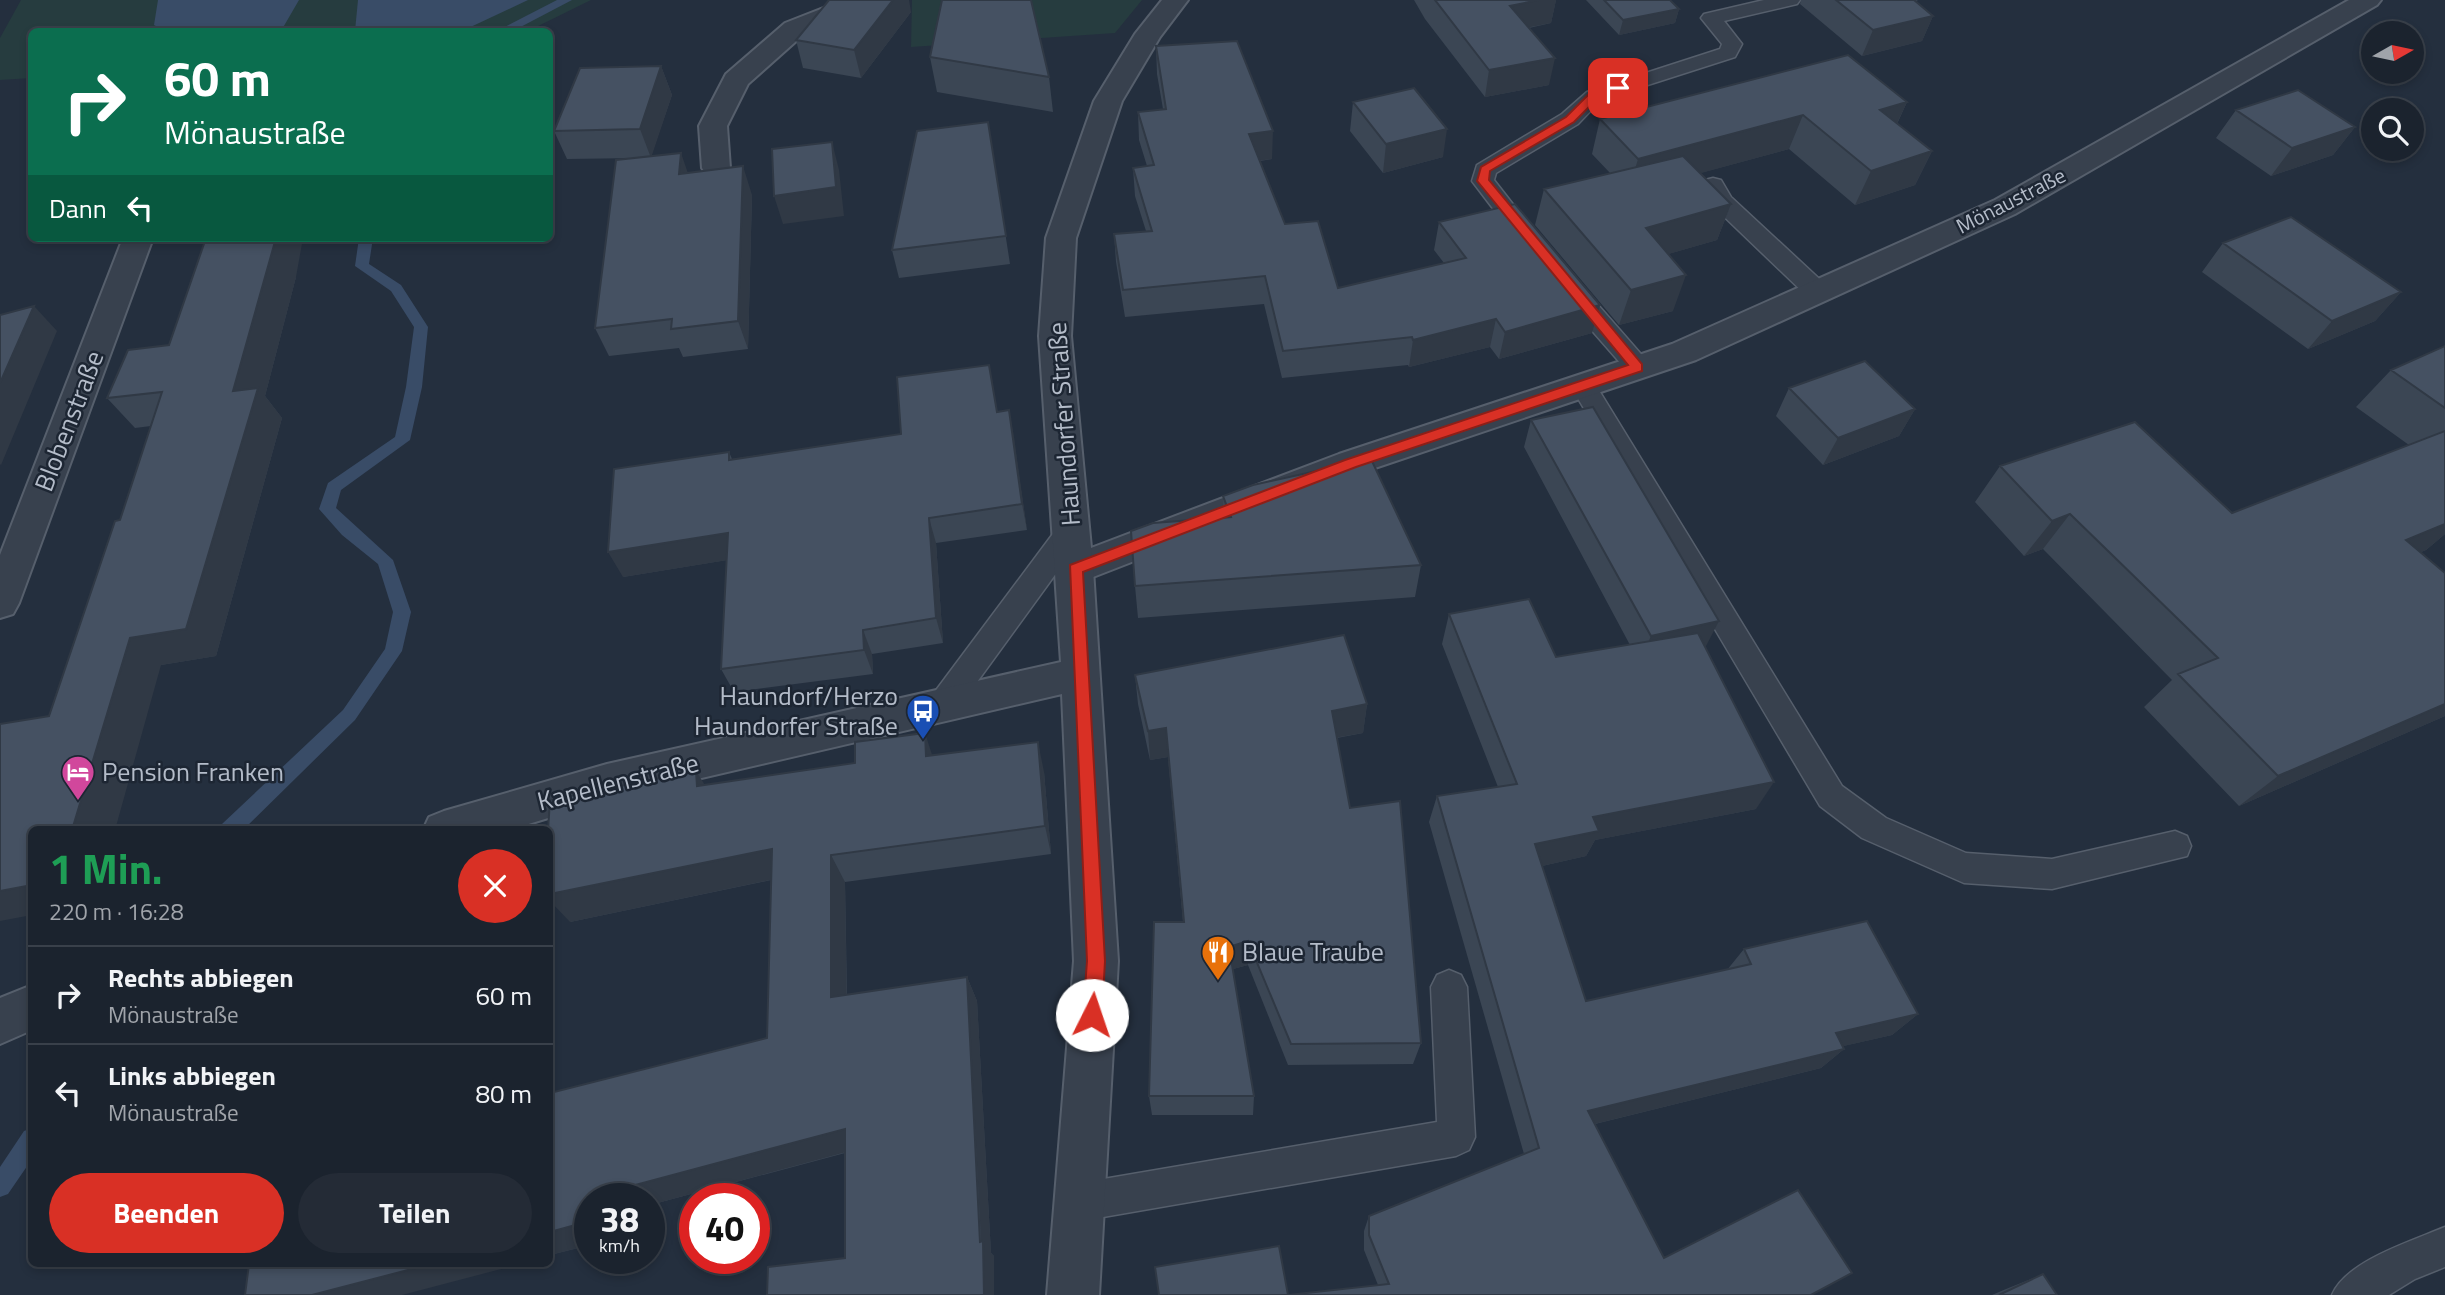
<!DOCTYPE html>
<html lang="de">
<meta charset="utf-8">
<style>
:root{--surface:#1b232e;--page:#242b36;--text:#f1f3f6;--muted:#a0a4aa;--line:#39404a;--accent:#d93025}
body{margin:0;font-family:"Titillium Web",sans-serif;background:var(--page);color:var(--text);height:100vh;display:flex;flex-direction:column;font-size:26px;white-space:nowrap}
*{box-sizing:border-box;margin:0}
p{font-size:23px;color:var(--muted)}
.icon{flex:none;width:38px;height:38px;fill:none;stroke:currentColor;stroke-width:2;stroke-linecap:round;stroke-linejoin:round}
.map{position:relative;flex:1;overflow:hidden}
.panel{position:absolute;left:28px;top:826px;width:525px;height:441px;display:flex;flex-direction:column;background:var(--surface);border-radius:10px;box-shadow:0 4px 10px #0003,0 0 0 2px var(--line)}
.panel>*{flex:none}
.hud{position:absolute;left:28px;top:28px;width:525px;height:214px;border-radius:10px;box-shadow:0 4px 10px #0003,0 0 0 2px var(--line);background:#0b6e4f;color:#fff;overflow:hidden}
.needle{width:46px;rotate:81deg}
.fabs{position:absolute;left:2361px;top:21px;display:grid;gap:14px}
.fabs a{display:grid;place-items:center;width:63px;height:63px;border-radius:50%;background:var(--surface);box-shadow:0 4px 10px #0003,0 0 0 2px var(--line);font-size:35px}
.speed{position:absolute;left:574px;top:1183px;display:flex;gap:14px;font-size:35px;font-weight:700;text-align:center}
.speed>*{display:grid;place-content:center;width:91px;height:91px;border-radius:50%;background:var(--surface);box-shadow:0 4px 10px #0003,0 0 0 2px var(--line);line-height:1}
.speed small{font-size:18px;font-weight:400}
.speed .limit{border:10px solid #d22;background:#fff;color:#111}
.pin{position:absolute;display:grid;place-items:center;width:60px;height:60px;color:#fff;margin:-30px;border-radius:14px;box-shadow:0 4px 10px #0006}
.me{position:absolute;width:77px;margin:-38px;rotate:4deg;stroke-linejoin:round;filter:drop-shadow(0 0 5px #0008)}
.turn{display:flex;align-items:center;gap:24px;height:147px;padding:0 21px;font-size:32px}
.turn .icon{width:91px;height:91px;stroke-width:2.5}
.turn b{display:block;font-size:49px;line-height:60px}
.then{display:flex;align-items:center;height:66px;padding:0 21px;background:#0003;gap:14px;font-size:26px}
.round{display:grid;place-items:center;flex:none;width:74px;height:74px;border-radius:37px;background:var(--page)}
.overview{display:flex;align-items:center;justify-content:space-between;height:119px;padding:0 21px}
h1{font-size:42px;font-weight:700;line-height:52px;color:#1e9e55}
.cta{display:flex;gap:14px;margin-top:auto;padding:14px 21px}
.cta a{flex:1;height:80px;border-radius:42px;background:var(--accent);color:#fff;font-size:28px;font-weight:700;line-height:80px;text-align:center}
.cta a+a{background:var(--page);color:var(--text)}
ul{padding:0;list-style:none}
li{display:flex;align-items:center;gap:21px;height:98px;padding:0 21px;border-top:2px solid var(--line)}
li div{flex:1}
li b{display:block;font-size:26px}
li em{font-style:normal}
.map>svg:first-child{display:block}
.green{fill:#263c3f}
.water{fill:#394c67}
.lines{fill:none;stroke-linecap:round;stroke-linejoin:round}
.stream{fill:#394c67;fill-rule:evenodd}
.service-casing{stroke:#565f6c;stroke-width:3}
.minor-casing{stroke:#565f6c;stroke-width:4}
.tertiary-casing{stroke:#565f6c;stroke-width:4}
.service{fill:#38414e;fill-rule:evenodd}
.minor{fill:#38414e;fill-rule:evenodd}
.tertiary{fill:#38414e;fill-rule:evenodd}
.wall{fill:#3b4654}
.shaded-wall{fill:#303945}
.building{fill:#455162;stroke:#303945;stroke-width:2}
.route{fill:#d93025;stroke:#8d1f18;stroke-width:2}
.labels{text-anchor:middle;stroke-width:5;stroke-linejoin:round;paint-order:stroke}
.far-street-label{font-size:21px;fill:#b4bcc9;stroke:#1d2633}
.street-label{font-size:26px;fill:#b4bcc9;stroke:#1d2633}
.poi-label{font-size:26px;fill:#b4bcc9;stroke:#1d2633;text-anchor:start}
</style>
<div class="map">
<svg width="2445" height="1295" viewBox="0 0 2445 1295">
<rect width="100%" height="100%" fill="#242f3e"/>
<path class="green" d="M21,0H591L528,31L32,32L31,78L0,80V38Z
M912,0H1142L1115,33L911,47Z"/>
<path class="water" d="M158,0H299L281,31L167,32L154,25Z
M358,0H528L462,31H355Z"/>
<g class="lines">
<path class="stream" d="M557,0H572L511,32H495Z
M359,238H373L369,264L401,285L428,327L422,387L410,440L341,490L336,508L393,560L411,612L402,651L355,720L243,830H220L222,824L343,710L385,649L393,612L378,564L342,535L319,509L328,483L395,437L406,387L414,327L391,291L355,266Z
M32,1128V1159L8,1194L0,1197V1167L24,1131Z"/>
<defs>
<path id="service" d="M1764,0H1800L1797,4L1724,21L1742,44L1735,57L1601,100L1578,124L1496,173L1494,180L1540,239L1536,244H1520L1472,181L1477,165L1562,114L1587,92L1720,49L1722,44L1701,18L1704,14Z
M1713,178L1721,180L1731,197L1827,286L1830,292L1827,298H1809L1713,206L1702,185L1705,180Z
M1569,280L1578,282L1647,361L1651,367L1647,373L1638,376L1629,373L1560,294L1557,288L1560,282Z
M1583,376L1592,379L1842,786L1886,818L1966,853L2052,859L2175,831L2187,836L2191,846L2187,856L2052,889L1964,883L1862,838L1820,806L1570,385L1574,379Z
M1071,520L1081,523L1085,531L1081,539L953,715L942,719L931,715L927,706L931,697L1061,523Z
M1449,970L1461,975L1467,987L1475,1137L1469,1150L1456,1156L1080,1221L1066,1216L1061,1202L1066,1188L1080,1183L1437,1122L1431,987L1437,975Z
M2445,1227V1267L2415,1279L2389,1295H2332C2346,1261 2412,1241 2445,1227Z"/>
<path id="minor" d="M844,0H880L876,5L803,35L748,84L727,126L730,168L726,174L716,177L706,174L702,168L699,126L726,74L785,23Z
M2349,0H2381L2377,5L2015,214L1696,360L1363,472L1088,579L1075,584L1062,579L1057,569L1062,559L1339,454L1672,344L1995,200Z
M123,238H153L19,603L13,614L0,618V555Z"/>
<path id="tertiary" d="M1162,0H1188L1160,37L1122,101L1076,238L1071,336L1093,569L1118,961L1099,1295H1047L1074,961L1062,694L607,800L509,830H423L429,817L444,811L607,764L1061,662L1039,336L1046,238L1094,101L1135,34Z
M32,985V1030L0,1044V998Z"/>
</defs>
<use href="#service" class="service-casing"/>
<use href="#minor" class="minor-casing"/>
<use href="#tertiary" class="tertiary-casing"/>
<use href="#service" class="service"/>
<use href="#minor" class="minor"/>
<use href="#tertiary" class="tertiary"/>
</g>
<path class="wall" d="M1414,0H1556L1551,23L1529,28L1549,85L1485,97L1425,19Z
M1586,0H1670L1679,9L1675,23L1619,35Z
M1801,0H1918L1915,2L1933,16L1922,41L1862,56L1800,4Z
M911,12L861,78L803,68L796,40Z
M1156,46L1272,159L1260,161L1285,224L1338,288L1444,263L1434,250L1439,222L1600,305L1592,333L1499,359L1490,347L1409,367L1408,365L1282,378L1264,304L1125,317L1116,262L1114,234L1146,231L1135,196L1133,168L1147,166L1139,140L1138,112L1163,109L1157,74Z
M930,57L1049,77L1053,112L937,92Z
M661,66L672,95L651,156L688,173L752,195L748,349L683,357L679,348L609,356L595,328L638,158L567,159L554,131Z
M1353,102L1443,157L1383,173L1350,131Z
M1907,102L1897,124L1932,151L1915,185L1855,205L1789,149L1700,173L1731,204L1717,240L1668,254L1673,311L1619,325L1535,225L1544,189L1610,173L1592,154L1600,119Z
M2236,110L2355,127L2333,155L2271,176L2216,138Z
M988,122L1010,264L899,278L892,250Z
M2223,243L2401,292L2375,321L2308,349L2202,272Z
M296,277L265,396L282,418L216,656L161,665L49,716L120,520L151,426L135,428L107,398L169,345Z
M2445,346V534L2426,550L2421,552L2445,716L2239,806L2144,707L2172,680L2043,549L2024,556L1975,502L2000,466L2232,513L2409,445L2356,407L2391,370Z
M1789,388L1915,409L1899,436L1823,465L1776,416Z
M1009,410L1027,530L936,543L943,643L872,654L873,674L734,692L721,669L727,560L623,577L729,452L732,459L901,434Z
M1531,420L1706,646L1705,647L1756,809L1595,840L1586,856L1542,866L1586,1001L1727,970L1744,949L1918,1014L1892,1035L1843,1046L1844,1049L1821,1068L1595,1124L1664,1258L1852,1273L1288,1295L1378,1285L1364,1250V1231L1369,1216L1524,1154L1429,822L1437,796L1498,787L1442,644L1449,614L1556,657L1630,645L1524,447Z
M1223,496L1421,565L1415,597L1138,618L1135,586L1223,518Z
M1135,675L1367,704L1363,733L1337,738L1350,808L1421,1043L1413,1064L1288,1065L1248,965L1233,969L1254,1096L1253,1115H1152L1149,1096L1183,922L1168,757L1150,760L1138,704Z
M932,755L1044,772L1051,854L845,882L847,995L967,977L977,1001L991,1253L994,1256V1295H767L845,1258V1153L650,1205L651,1228L590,1199V1245L550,1255V1093L767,1038L771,880L570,922L705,785Z
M2043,1274L2057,1295H1992L2006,1289Z"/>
<path class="shaded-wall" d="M893,0H909L911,12L861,78L854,50Z
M1539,0H1556L1551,23L1505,32L1510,6Z
M1679,9L1675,23L1619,35L1623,20Z
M1933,16L1922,41L1862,56L1873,30Z
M1555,58L1549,85L1485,97L1489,70Z
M661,66L672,95L651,158L640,129Z
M1907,102L1891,136L1880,110Z
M1803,115L1789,149L1628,193L1638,159Z
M2355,127L2333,155L2271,176L2292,148Z
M1447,129L1443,157L1383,173L1386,144Z
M1273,131L1272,159L1248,162L1249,134Z
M832,142L839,170L844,216L783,224L774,196Z
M1932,151L1915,185L1855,205L1871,171Z
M681,153L691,182L679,174Z
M743,166L752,195L748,349L738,321Z
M1731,204L1717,240L1634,264L1646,228Z
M276,238H303L296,277L265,396L282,418L216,656L161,665L115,830H72L130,638L233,391Z
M1686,275L1673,311L1619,325L1631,290Z
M2401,292L2375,321L2308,349L2332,321Z
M1600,305L1592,333L1499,359L1505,332Z
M34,306L57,331L1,465L0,464V383Z
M1496,319L1490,347L1409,367L1413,340Z
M1915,409L1899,436L1823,465L1838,438Z
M1009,410L1014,437L1027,530L1022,504Z
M2445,513V534L2426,550L2367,574L2406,540Z
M2070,514L2043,549L2024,556L2052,521Z
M929,518L936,543L943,643L936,618Z
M728,533L740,558L623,577L608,552Z
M1719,621L1706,646L1639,662L1651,636Z
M863,630L872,654L873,674L864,650Z
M1367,704L1363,733L1328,739L1332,711Z
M2445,704V716L2239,806L2278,776Z
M1166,728L1168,757L1150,760L1148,731Z
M925,733L935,764L926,756Z
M1038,742L1044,772L1051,854L1045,826Z
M696,771L715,801L697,786Z
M1774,782L1756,809L1595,840L1586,856L1524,870L1535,844L1593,817Z
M772,849L789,876L570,922L550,901V894Z
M831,855L845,882L847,1020L831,997Z
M32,885V915L0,921V891Z
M1248,941V965L1229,970V947Z
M967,977L977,1001L991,1253L994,1256V1295H984Z
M1918,1014L1892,1035L1813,1053L1836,1033Z
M1844,1049L1821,1068L1574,1129L1588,1111Z
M845,1129L861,1148L650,1205L651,1228L649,1229V1199H624V1188Z
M590,1221V1245L550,1255V1232Z
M431,1264H520L402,1295H312Z"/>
<path class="building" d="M829,0H893L854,50L796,40Z
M942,0H1031L1049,77L930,57Z
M1435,0H1539L1510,6L1555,58L1489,70Z
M1604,0H1670L1679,9L1623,20Z
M1836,0H1914L1933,16L1873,30Z
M1237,41L1273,131L1249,134L1285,224L1318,221L1338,288L1466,258L1439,222L1515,204L1600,305L1505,332L1496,319L1413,340L1412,337L1283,351L1265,276L1123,290L1114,234L1152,231L1133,168L1154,165L1138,112L1166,109L1156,46Z
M1848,55L1907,102L1880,110L1932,151L1871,171L1803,115L1638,159L1600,119Z
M661,66L640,129L554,131L580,68Z
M1414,88L1447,129L1386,144L1353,102Z
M2298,90L2355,127L2292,148L2236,110Z
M988,122L1006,236L892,250L917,131Z
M832,142L836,187L774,196L772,149Z
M681,153L679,174L743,166L738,321L671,329L672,319L595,328L616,160Z
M1683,156L1731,204L1646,228L1686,275L1631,290L1544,189Z
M2291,217L2401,292L2332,321L2223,243Z
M206,238H276L233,391L258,388L186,629L130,638L72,830H32V885L0,891V724L49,716L115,521L120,520L162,392L107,398L128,350L169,345Z
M34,306L0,383V315Z
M2445,346V408L2391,370Z
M1865,361L1915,409L1838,438L1789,388Z
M989,365L997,412L1009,410L1022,504L929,518L936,618L863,630L864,650L721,669L728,533L608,552L614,469L729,452V460L901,434L897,377Z
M1593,407L1719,621L1651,636L1531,420Z
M2135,422L2232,513L2445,431V524L2406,540L2445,573V704L2278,776L2178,674L2218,658L2070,514L2052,521L2000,466Z
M1371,459L1421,565L1135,586L1131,531L1153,523L1231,517L1223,496L1253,485Z
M1529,599L1556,657L1698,633L1774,782L1593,817L1599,831L1535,844L1586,1001L1751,964L1744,949L1867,921L1918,1014L1836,1033L1844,1049L1588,1111L1664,1258L1798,1190L1852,1273L1811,1295H1159L1155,1267L1279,1246L1288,1295L1389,1284L1369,1235V1216L1539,1148L1437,796L1517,784L1449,614Z
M1344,635L1367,704L1332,711L1350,808L1400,801L1421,1043L1291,1044L1248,941L1229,947L1254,1096H1149L1154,922H1184L1166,728L1148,731L1135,675Z
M925,733L926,756L1038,742L1045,826L831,855V997L967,977L980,1242L983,1241L984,1295H767L768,1267L845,1258V1129L624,1188V1199H590V1221L550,1232V1093L767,1038L772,849L550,894V830H548L550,800L696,771L697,786L855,763V742Z
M249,1264H431L312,1295H245Z
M2043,1274L2057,1295H1999Z"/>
<path class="route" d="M1618,85L1622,86V91L1598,98L1574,122L1490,171L1489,180L1642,364V371L1356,467L1083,572L1105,961L1102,1015L1099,1021L1092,1024L1086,1021L1083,1015L1087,961L1070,565L1345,460L1628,365L1477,181L1481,167L1566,117L1590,93Z"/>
<defs>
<symbol id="bus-pin" viewBox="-11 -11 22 30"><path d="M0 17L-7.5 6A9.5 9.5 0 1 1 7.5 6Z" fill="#1a4fb4" stroke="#1d2633"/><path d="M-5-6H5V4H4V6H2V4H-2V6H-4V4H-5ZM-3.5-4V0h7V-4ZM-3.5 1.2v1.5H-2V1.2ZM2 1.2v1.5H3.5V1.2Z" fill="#fff"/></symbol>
<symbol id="hotel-pin" viewBox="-11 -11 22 30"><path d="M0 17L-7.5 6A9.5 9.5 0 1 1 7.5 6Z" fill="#d1479c" stroke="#1d2633"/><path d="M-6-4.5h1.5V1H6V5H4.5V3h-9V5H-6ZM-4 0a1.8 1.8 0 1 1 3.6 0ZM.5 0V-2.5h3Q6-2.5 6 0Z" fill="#fff"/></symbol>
<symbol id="restaurant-pin" viewBox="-11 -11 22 30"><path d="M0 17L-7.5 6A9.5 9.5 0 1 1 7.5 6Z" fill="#e8710a" stroke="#1d2633"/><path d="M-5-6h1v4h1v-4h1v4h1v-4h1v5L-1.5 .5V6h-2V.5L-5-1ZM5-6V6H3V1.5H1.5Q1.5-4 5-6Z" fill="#fff"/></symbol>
</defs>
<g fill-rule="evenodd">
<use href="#bus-pin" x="904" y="692" width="38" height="52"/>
<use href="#hotel-pin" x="59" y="753" width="38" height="52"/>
<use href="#restaurant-pin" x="1199" y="933" width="38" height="52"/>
</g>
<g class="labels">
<g class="far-street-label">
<text transform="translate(2011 201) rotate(-27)" y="7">Mönaustraße</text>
</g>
<g class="street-label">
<text transform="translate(69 421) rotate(-69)" y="9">Blobenstraße</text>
<text transform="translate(1064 424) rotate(-94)" y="9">Haundorfer Straße</text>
<text transform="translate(618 782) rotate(-14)" y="9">Kapellenstraße</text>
</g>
<g class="poi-label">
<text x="898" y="705" text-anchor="end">Haundorf/Herzo<tspan x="898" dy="30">Haundorfer Straße</tspan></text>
<text x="102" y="781">Pension Franken</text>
<text x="1242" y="961">Blaue Traube</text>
</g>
</g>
</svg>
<div class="fabs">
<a><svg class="needle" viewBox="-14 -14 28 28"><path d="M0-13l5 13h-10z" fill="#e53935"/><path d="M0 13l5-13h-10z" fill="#a0a4aa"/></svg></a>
<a><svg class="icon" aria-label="search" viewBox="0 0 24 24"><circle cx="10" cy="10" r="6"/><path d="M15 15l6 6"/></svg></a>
</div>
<div class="speed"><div>38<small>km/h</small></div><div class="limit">40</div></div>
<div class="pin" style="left:1618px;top:88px;background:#d93025"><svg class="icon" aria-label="arrive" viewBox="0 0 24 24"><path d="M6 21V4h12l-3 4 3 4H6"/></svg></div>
<svg class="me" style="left:1092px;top:1015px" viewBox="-20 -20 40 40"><circle r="19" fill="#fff"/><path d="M0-13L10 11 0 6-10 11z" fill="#d93025"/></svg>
<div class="hud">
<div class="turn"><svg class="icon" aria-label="right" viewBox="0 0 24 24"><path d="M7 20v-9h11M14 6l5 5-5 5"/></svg><div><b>60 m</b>Mönaustraße</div></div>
<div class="then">Dann<svg class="icon" aria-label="left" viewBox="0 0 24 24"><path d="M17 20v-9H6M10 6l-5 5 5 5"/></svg></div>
</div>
<section class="panel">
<div class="overview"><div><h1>1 Min.</h1><p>220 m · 16:28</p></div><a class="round" style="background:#d93025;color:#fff"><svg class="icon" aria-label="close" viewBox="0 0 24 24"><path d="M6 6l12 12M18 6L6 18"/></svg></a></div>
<ul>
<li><svg class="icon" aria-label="right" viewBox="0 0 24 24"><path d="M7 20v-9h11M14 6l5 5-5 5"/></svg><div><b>Rechts abbiegen</b><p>Mönaustraße</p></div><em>60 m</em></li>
<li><svg class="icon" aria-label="left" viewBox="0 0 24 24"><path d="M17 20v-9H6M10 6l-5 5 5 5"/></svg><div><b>Links abbiegen</b><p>Mönaustraße</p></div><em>80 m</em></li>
</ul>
<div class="cta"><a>Beenden</a><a>Teilen</a></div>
</section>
</div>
